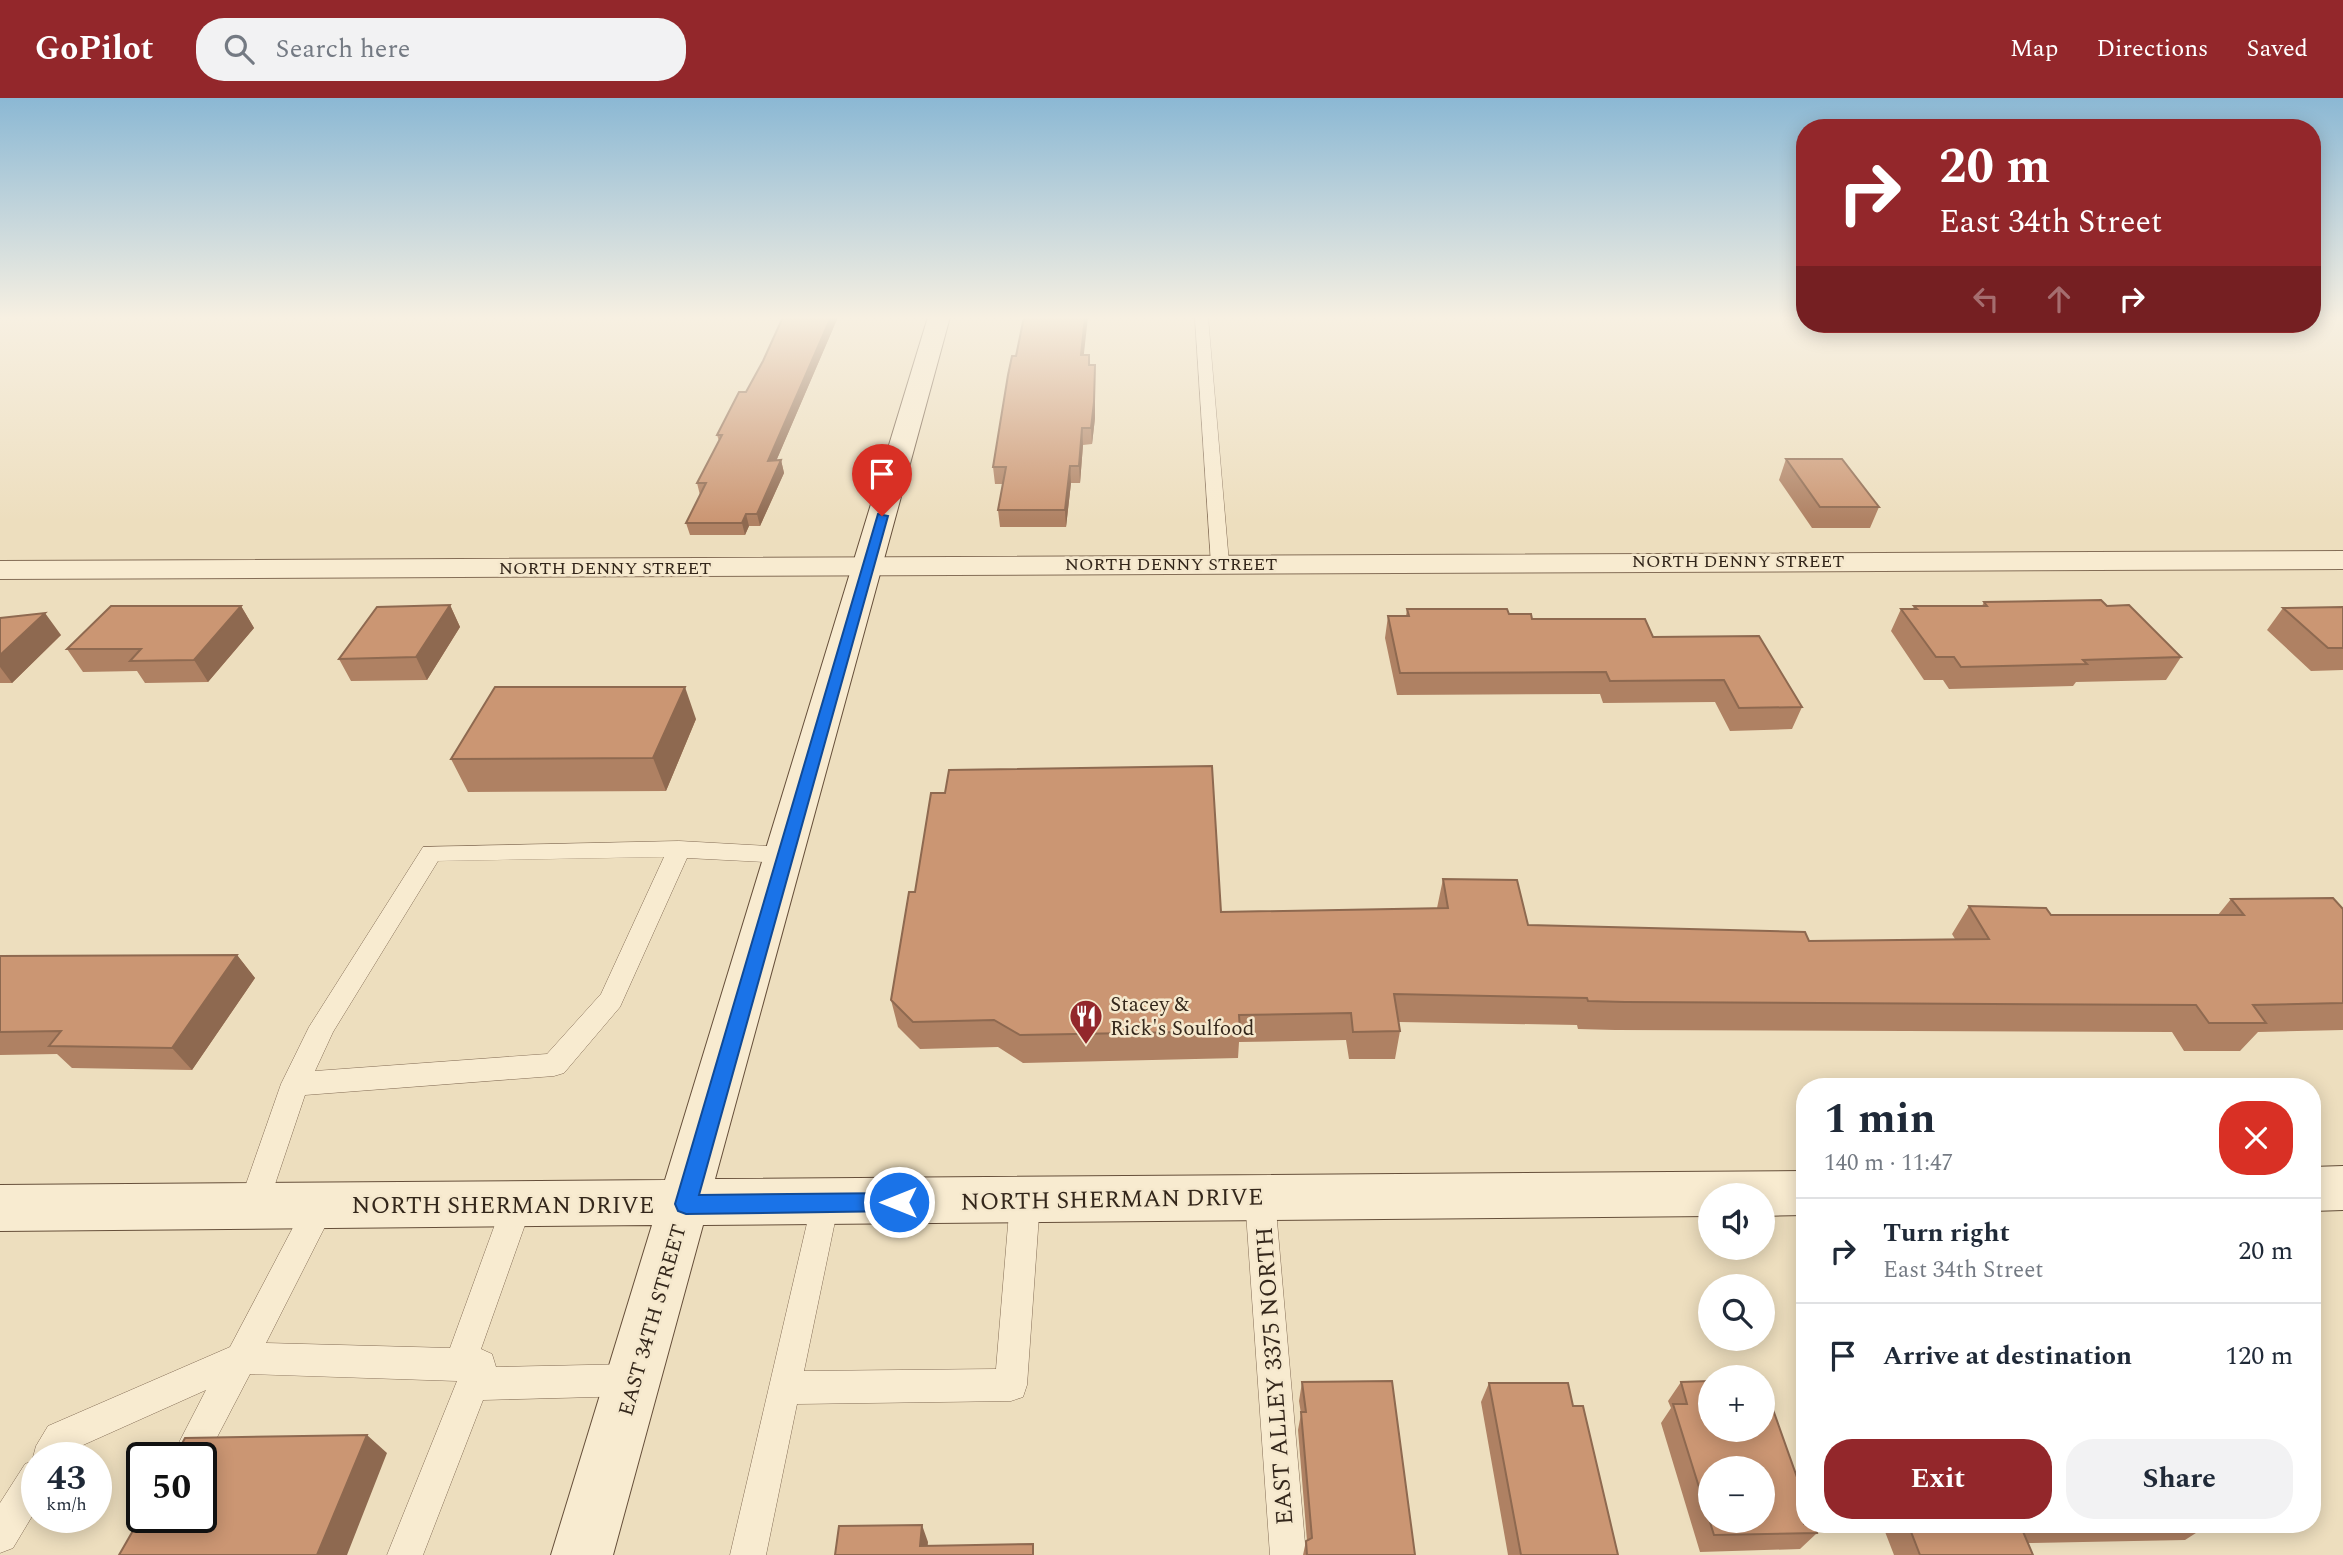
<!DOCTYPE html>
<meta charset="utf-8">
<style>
:root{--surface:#fff;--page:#f2f2f3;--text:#1f2937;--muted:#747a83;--line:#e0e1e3;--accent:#93272b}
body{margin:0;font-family:Spectral,serif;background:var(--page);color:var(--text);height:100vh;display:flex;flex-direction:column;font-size:26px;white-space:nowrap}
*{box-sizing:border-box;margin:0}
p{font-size:23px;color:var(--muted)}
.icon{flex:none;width:38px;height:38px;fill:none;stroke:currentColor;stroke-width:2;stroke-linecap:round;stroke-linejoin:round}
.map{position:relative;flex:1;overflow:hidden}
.panel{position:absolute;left:1796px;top:980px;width:525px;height:455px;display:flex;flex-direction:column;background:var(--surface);border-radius:28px;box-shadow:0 4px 18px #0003}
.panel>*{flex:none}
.guide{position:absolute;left:1796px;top:21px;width:525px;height:214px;border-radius:28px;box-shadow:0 4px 18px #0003;background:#93272b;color:#fff;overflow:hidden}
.controls{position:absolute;left:1698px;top:1085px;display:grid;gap:14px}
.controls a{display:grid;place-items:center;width:77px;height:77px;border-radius:50%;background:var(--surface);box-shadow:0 4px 18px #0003;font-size:35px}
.speed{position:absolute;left:21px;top:1344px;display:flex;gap:14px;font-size:35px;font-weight:700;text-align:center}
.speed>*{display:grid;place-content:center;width:91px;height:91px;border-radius:50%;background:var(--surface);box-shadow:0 4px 18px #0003;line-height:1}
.speed small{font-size:18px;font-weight:400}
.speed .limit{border:4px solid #111;border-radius:10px;background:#fff;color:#111}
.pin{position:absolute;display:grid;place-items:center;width:60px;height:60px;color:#fff;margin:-72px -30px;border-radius:50% 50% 50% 0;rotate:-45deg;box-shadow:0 0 7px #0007}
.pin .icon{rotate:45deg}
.me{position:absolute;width:77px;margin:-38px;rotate:270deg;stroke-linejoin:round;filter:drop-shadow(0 0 5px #0008)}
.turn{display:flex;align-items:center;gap:24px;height:147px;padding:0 28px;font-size:32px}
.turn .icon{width:91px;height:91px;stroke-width:2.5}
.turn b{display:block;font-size:49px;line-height:60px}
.lanes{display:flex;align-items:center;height:66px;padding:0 28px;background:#0003;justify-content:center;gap:35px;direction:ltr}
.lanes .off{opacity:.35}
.round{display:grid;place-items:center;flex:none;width:74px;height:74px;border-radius:28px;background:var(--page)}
.head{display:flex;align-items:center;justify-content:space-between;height:119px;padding:0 28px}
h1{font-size:42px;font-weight:700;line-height:52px}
.primary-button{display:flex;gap:14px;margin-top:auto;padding:14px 28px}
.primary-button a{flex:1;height:80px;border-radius:28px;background:var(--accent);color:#fff;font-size:28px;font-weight:700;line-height:80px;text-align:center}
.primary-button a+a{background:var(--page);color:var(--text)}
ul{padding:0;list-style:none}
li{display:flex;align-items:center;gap:21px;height:105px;padding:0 28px;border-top:2px solid var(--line)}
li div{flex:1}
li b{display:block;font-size:26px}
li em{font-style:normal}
header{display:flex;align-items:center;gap:42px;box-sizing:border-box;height:98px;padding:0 35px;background:var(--accent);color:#fff}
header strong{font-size:33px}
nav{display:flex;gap:38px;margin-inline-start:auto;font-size:24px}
.search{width:490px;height:63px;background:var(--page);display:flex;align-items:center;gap:18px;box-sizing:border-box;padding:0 24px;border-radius:28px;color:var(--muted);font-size:26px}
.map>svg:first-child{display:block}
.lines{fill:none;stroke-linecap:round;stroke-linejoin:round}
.service-casing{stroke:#856e57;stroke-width:1}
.minor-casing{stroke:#856e57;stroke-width:2}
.secondary-casing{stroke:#664f3a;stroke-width:2}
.service{fill:#f8ebd0;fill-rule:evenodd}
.minor{fill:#f8ebd0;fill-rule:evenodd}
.secondary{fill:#f8ebd0;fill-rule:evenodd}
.wall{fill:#af8163}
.shaded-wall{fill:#8e6950}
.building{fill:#cb9673;stroke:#8e6950;stroke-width:2;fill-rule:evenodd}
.route{fill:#1a73e8;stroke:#114b97;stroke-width:2}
.labels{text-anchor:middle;stroke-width:5;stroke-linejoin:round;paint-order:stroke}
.far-street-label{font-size:18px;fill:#34271b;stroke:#f5e8cd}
.poi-label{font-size:21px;fill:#34271b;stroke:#f5e8cd;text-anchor:start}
.street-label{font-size:21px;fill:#34271b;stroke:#f5e8cd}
.near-street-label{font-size:24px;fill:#34271b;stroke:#f5e8cd}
</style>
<header>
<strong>GoPilot</strong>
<div class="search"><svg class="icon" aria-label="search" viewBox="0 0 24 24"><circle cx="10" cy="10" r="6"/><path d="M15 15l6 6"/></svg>Search here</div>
<nav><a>Map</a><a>Directions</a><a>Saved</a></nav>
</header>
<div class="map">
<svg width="2343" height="1457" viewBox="0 0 2343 1457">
<rect width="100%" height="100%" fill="#eddebe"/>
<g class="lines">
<defs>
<path id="service" d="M1195,219H1208L1229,465L1220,470L1211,465Z
M679,743L786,749L794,751L798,757L794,763L786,765L687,760L620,909L564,975L554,978L305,997L264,1119L253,1122L242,1119L238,1109L281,986L309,929L423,749ZM664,759L601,896L547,956L315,973L333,934L438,763Z
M1260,1087L1270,1091L1275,1100L1306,1457H1270L1245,1100L1250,1091Z
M1025,1090L1035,1094L1040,1103L1027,1287L1023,1299L1011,1303L797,1306L766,1457H730L814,1095L824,1091L834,1095L839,1104L804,1273L996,1271L1010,1103L1015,1094Z
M517,1094L527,1097L532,1107L481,1251L492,1256L496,1269L634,1266L646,1270L650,1282L646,1294L634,1298L483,1302L423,1457H387L457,1283L250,1276L201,1370V1360H171L206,1292L72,1352L67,1360H37V1410L13,1450L0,1455V1405L25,1366L32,1363L36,1348L48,1328L230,1249L309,1099L320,1096L331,1099L335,1109L266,1245L450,1250L502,1107L507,1097Z"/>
<path id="minor" d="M2343,453V471L0,481V463Z"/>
<path id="secondary" d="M928,219H950L715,1081L1804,1073V1117L1762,1118V1097H1710V1118L703,1127L613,1457H551L652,1127L0,1133V1087L665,1082Z
M2343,1068V1112L2312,1113V1069Z"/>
</defs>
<use href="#service" class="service-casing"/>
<use href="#minor" class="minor-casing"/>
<use href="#secondary" class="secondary-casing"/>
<use href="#service" class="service"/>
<use href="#minor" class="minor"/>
<use href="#secondary" class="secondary"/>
</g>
<path class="wall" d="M783,219H838L776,363L781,362L784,375L760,428H749L745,437H690L686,425L700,397L697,385L719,343L717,337L746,294L763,263Z
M1083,257L1089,267H1095V320L1092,346L1083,347L1080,385H1071L1066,429H1000L998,412L1003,386H995L993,369Z
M1786,361L1879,409L1870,430H1812L1779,382Z
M1984,504L2107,508L2181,559L2166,582L2076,584L2073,588L1949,591L1943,582H1924L1891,533L1901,511H1913L1914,508H1982Z
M450,507L460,529L427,582L351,583L339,561Z
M241,508L254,530L208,584L145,585L137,573L83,574L67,551Z
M2343,509V572L2311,573L2267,532L2283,510Z
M1407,511L1509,516L1532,521L1653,539L1802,609L1792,631L1730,633L1715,604L1603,605L1600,596L1397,597L1385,540L1388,518H1406Z
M0,520L61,537L12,585H0Z
M696,621L666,693L468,694L451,661Z
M1443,781L1528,827L1809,843L1955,841L1952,836L1969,808L2051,817H2218L2231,801L2343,811V932L2258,934L2240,953H2184L2172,934L1615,932L1578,931L1577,927L1399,924L1400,933L1395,961H1349L1346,942L1239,944L1238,960L1023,965L998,949L920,951L898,929L891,902L1221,814L1437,810Z
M237,857L255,880L192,972L72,970L57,956L0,957V858Z
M1302,1284L1415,1457H1303L1306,1443H1307L1298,1332L1301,1316L1299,1303Z
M1681,1284L1817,1435L1800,1451L1700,1454L1661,1325L1671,1310L1668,1303Z
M1489,1285L1573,1308L1618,1457H1508L1481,1304Z
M1882,1426H2210L2185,1442L2028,1445L2033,1457H1894Z"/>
<path class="shaded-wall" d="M831,219H838L771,375L768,363Z
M1085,219H1088L1082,273L1081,257Z
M1095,267V320L1092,346L1091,330Z
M1082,330L1083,347L1080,385L1079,368Z
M781,362L784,375L760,428L757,416Z
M1070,368L1071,385L1066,429L1065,412Z
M746,416L749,428L745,437L742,425Z
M450,507L460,529L427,582L416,559Z
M241,508L254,530L208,584L194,562Z
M45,515L61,537L12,585L0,569V557Z
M685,589L696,621L666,693L653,660Z
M237,857L255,880L192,972L172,950Z
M367,1337L387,1355L347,1457H317Z
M922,1427L928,1444L927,1457L920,1448Z"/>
<path class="building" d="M783,219H831L768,363L781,362L757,416H746L742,425H686L706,385H697L722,337H717L739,294H746L763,263Z
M1024,219H1085L1081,257H1089V267H1095L1094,304L1091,330H1082L1079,368H1070L1065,412H998L1006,369H993L1008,277L1012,258H1016Z
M1786,361H1842L1879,409H1820Z
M2101,502L2107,508L2129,507L2181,559L2083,562L2087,566L1961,569L1954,559H1936L1901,511H1917L1914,508H1987L1984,504Z
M450,507L416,559L339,561L377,509Z
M111,508H241L194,562L130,563L141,551H67Z
M2343,509V550H2328L2283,510Z
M1407,511H1507L1509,516H1531L1532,521H1645L1653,539L1759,538L1802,609L1739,610L1724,582L1610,583L1606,574L1400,575L1388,518H1409Z
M45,515L0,557V520Z
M495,589H685L653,660L451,661Z
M1212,668L1221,814L1448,810L1443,781L1517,782L1528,827L1805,834L1809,843L1989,841L1969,808L2046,810L2051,817H2244L2231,801L2333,800L2343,811V905L2253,907L2266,925H2209L2196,907L1625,904L1588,903L1587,900L1394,896L1400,933L1353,934L1351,915L1239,917L1240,933L1020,937L994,922L913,924L891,902L909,794H915L931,695H945L949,672Z
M237,857L172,950L49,948L61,933L0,934V858Z
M1392,1283L1415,1457H1307L1306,1443L1312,1440L1301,1314H1306L1302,1284Z
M1710,1283V1332H1762V1307L1771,1306L1804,1399V1426H1814L1817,1435L1714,1437L1673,1306H1687L1681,1284ZM1710,1370H1762V1423H1710Z
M1489,1285H1568L1573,1308H1583L1618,1457H1521Z
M367,1337L317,1457H119L142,1417V1419H201V1360H168L173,1351L178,1353L185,1340Z
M1908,1426H2146L2021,1429L2033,1457H1920Z
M922,1427L920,1448L1033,1446V1457H835L839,1428Z"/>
<linearGradient id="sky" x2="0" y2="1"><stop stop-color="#8bb8d4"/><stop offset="0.52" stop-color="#f7f0e2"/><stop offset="1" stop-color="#f7f0e2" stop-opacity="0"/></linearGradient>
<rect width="2343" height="423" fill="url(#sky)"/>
<path class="route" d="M878,416L888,418L699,1097L899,1095L906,1097L910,1104L906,1111L899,1113L686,1116L678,1113L675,1106Z"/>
<defs>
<symbol id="restaurant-pin" viewBox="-11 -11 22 30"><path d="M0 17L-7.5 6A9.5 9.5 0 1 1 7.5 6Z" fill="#93272b" stroke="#f5e8cd"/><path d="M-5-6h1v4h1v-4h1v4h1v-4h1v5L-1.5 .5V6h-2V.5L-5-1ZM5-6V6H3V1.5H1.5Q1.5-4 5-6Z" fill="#fff"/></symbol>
</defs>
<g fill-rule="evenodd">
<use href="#restaurant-pin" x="1067" y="899" width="38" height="52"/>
</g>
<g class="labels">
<g class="far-street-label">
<text x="1738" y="469">NORTH DENNY STREET</text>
<text x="1171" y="472">NORTH DENNY STREET</text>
<text x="605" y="476">NORTH DENNY STREET</text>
</g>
<g class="poi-label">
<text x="1110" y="913">Stacey &amp;<tspan x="1110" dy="24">Rick's Soulfood</tspan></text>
</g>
<g class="street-label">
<text transform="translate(652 1222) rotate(-74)" y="7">EAST 34TH STREET</text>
</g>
<g class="near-street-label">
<text transform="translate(1112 1101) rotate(-1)" y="8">NORTH SHERMAN DRIVE</text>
<text x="503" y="1115">NORTH SHERMAN DRIVE</text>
<text transform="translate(1274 1278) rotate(-94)" y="8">EAST ALLEY 3375 NORTH</text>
</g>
</g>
</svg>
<div class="controls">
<a><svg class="icon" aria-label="sound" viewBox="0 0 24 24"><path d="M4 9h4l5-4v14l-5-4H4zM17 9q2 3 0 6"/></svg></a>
<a><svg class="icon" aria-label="search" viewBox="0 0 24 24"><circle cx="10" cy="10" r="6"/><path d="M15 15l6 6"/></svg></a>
<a>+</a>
<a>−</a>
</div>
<div class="speed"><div>43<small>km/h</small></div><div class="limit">50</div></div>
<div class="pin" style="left:882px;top:418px;background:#d93025"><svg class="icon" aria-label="arrive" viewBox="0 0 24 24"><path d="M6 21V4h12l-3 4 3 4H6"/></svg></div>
<svg class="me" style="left:899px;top:1104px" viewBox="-20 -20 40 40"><circle r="17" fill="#1a73e8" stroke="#fff" stroke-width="3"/><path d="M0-11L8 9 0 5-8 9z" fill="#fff"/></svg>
<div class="guide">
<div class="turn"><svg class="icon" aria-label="right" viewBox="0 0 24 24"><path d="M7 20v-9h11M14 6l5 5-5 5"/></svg><div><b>20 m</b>East 34th Street</div></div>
<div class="lanes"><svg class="icon off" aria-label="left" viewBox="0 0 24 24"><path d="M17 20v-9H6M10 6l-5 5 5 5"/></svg><svg class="icon off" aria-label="ahead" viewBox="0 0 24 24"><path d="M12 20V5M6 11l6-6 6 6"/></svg><svg class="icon" aria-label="right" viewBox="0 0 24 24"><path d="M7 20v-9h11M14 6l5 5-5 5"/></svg></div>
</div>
<section class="panel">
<div class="head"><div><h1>1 min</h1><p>140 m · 11:47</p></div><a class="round" style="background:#d93025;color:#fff"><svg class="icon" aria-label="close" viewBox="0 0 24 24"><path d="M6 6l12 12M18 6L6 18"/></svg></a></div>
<ul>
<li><svg class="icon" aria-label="right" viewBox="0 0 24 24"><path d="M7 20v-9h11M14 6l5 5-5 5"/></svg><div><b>Turn right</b><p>East 34th Street</p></div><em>20 m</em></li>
<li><svg class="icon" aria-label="arrive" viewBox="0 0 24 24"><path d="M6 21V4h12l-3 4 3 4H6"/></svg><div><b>Arrive at destination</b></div><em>120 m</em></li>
</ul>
<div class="primary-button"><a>Exit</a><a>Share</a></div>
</section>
</div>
